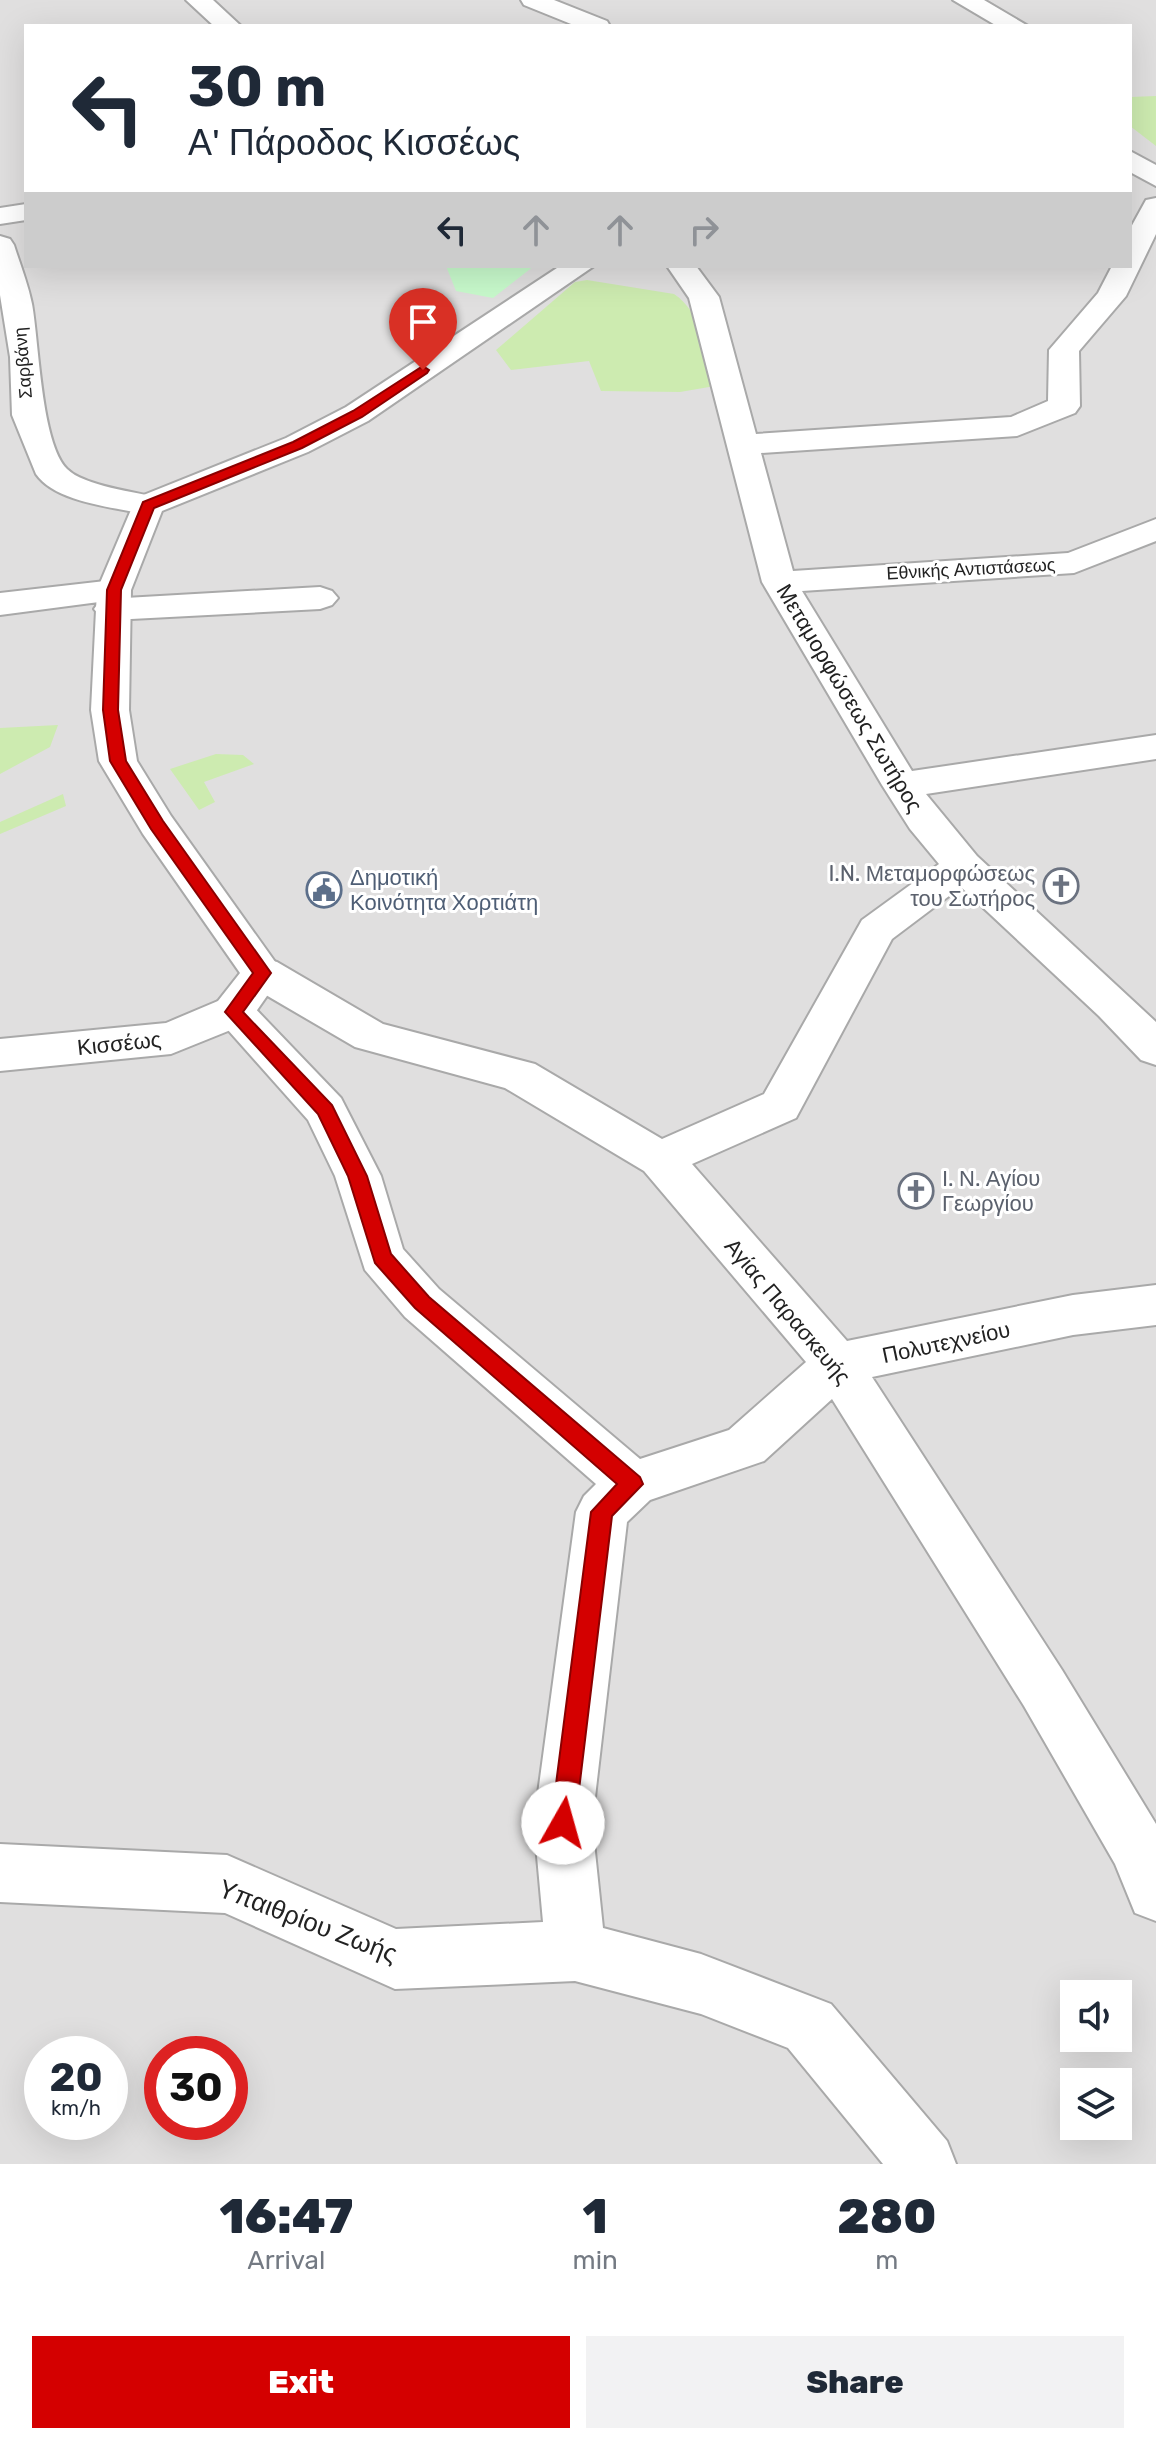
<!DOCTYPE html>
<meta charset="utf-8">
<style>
:root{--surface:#fff;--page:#f2f2f3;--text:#1f2937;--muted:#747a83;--accent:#d40000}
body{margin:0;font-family:Rubik,sans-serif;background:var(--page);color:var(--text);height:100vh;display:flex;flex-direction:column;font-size:30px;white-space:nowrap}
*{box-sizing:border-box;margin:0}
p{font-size:26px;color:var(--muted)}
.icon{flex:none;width:44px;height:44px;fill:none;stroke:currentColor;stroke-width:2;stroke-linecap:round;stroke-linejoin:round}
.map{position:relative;height:2164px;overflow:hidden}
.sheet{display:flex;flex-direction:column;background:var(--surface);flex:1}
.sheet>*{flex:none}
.top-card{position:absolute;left:24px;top:24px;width:1108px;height:244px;border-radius:0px;box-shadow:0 8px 32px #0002;background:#fff;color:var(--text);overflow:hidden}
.fabs{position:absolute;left:1060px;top:1980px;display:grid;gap:16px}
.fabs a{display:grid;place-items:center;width:72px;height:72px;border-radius:0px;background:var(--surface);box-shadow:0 8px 32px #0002;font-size:40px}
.speed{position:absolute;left:24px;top:2036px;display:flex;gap:16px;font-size:40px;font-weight:700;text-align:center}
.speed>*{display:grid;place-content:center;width:104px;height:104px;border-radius:50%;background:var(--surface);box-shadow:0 8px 32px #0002;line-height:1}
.speed small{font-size:20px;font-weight:400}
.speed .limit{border:12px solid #d22;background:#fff;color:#111}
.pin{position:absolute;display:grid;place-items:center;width:68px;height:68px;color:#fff;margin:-82px -34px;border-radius:50% 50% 50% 0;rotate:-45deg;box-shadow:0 0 8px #0007}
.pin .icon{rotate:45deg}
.me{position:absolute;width:88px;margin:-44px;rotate:7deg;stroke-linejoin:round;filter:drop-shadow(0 0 6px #0008)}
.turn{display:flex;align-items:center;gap:28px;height:168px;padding:0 32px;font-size:36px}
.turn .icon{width:104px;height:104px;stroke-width:2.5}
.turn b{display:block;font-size:56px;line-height:68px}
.lanes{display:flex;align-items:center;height:76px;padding:0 32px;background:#0003;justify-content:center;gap:40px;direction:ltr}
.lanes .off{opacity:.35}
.eta{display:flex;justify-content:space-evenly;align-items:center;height:136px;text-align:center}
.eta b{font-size:48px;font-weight:800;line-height:56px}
.primary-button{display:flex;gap:16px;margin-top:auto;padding:16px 32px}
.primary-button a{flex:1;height:92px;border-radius:0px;background:var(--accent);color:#fff;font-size:32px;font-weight:800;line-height:92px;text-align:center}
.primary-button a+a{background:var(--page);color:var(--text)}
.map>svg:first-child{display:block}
.residential{fill:#e0dfdf;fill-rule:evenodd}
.grass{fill:#cdebb0}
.park{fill:#c8facc}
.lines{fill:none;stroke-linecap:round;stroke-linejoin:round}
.minor-casing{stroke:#a9a9a9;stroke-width:4}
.tertiary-casing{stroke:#a9a9a9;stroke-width:4}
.minor{fill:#fff;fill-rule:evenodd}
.tertiary{fill:#fff;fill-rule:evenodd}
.route{fill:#d40000;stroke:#8a0000;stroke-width:2}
.labels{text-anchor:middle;stroke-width:6;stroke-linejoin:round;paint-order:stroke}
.far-street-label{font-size:18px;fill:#222;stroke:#fff}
.street-label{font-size:22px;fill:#222;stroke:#fff}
.worship-label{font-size:22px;fill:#5b616d;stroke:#fff;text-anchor:end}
.service-label{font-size:22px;fill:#4e5e75;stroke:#fff;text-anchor:start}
.near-street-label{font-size:26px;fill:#222;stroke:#fff}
</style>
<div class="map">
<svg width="1156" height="2164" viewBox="0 0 1156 2164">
<rect width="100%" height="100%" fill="#f2efe9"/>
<path class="residential" d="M0,0H1156V2164H0ZM26,26H1130V266H26ZM1074,1994H1118V2038H1074ZM42,2054H110V2122H42ZM162,2054H230V2122H162ZM1074,2082H1118V2126H1074Z"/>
<path class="grass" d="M1156,96V146L1130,126V97Z
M587,280L674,294C703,313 707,355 715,386L680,392L601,391L589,361L511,370L496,350L575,282Z
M58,725L50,747L0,774V728Z
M216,754L243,755L254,764L204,782L215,802L199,810L170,769Z
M63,794L66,806L0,834V822Z"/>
<path class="park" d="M446,266H534L493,298L456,291Z"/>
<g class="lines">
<defs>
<path id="minor" d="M186,0H213L241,26H214Z
M521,0H554L607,21L610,26H576L524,5Z
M953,0H984L1028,26H997Z
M1156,198V234L1126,296L1079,351L1080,406L1075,413L1017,436L761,453L793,571L1068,553L1156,519V541L1074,573L802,591L912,771L1156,735V759L926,794L977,856L1156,1022V1065L1141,1060L1099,1016L961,887L892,939L796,1118L692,1164L847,1341L1073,1295L1156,1285V1325L1073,1335L872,1377L1062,1670L1156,1824V1921L1135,1913L1115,1864L1024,1706L832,1399L764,1461L650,1500L627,1522L592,1823L603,1928L701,1954L831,2004L947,2141L956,2164H883L788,2048L701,2014L575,1981L395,1989L225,1913L0,1902V1844L227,1855L396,1929L543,1922L534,1823L576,1512L584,1496L596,1484L405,1317L365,1270L335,1176L308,1120L212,1012L218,1001L233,997L248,1001L341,1098L381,1176L403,1249L439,1289L640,1459L729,1430L806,1362L644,1171L505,1088L355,1047L247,984L241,973L247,962L262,958L277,962L383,1024L535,1064L662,1139L764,1094L862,920L939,864L910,829L882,785L762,582L689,298L667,266H696L719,297L756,434L1011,417L1048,401L1049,350L1098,293L1112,266H1130V229L1146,200Z
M26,204V220L0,224V208Z
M0,236L10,239L14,245C20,264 28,284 32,304C39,342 41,443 67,469C84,486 136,492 160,498L165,505L160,512L148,515C115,507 56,503 36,474L12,415L10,357L0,295Z
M114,580L126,583L131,590L125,598L320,587L332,591L338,598L332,605L320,609L112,620L100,616L94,609L99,602L0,615V593Z"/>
<path id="tertiary" d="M1130,151L1156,165V186L1130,172Z
M560,266H594L368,421L308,452L162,511L131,590L129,710L137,761L171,816L283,973L248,1023L171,1054L0,1071V1039L166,1023L218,1001L240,973L143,834L99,761L91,710L97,590L136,498L286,438L346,407Z"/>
</defs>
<use href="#minor" class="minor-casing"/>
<use href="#tertiary" class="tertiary-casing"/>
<use href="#minor" class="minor"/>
<use href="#tertiary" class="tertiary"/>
</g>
<path class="route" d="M423,366L429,370L427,373L362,417L302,448L154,508L121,590L118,710L126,761L163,821L271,973L243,1012L332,1105L367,1176L391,1254L429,1297L640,1477L643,1484L612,1516L575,1823L572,1831L563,1835L555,1831L551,1823L591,1512L617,1484L415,1308L375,1263L348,1176L318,1114L225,1012L253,973L151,829L110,761L103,710L107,590L143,502L293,442L353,411Z"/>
<defs>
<symbol id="church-ring" viewBox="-11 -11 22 22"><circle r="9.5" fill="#fff" stroke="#6b7280" stroke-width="1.5"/><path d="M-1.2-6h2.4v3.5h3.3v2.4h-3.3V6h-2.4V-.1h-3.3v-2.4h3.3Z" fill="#6b7280"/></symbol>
<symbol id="civic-ring" viewBox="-11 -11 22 22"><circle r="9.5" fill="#fff" stroke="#5c6f8a" stroke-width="1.5"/><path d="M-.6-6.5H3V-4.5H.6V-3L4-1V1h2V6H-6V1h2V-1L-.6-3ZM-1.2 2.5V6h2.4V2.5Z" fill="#5c6f8a"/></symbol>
</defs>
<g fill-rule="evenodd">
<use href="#church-ring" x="1041" y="866" width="40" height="40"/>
<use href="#civic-ring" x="304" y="870" width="40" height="40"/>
<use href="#church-ring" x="896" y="1171" width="40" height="40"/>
</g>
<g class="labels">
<g class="far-street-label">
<text transform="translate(23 363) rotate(-95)" y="6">Σαρβάνη</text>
<text transform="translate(971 569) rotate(-3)" y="6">Εθνικής Αντιστάσεως</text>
</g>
<g class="street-label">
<text transform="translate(850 698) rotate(59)" y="8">Μεταμορφώσεως Σωτήρος</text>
<text transform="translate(119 1043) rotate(-6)" y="8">Κισσέως</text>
<text transform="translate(788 1311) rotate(50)" y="8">Αγίας Παρασκευής</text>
<text transform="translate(946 1342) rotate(-12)" y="8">Πολυτεχνείου</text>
</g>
<g class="worship-label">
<text x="1035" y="881">I.N. Μεταμορφώσεως<tspan x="1035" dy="25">του Σωτήρος</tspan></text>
<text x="942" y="1186" text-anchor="start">Ι. Ν. Αγίου<tspan x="942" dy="25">Γεωργίου</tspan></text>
</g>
<g class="service-label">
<text x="350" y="885">Δημοτική<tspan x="350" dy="25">Κοινότητα Χορτιάτη</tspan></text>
</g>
<g class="near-street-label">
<text transform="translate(308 1921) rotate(21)" y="9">Υπαιθρίου Ζωής</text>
</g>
</g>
</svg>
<div class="fabs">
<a><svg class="icon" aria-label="sound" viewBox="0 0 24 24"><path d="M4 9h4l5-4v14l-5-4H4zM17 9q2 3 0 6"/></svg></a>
<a><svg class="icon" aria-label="layers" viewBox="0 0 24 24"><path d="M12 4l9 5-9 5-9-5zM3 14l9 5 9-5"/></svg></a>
</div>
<div class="speed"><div>20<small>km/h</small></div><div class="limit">30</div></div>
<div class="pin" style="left:423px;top:370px;background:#d93025"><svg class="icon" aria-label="arrive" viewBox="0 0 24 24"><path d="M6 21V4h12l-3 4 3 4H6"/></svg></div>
<svg class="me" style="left:563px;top:1823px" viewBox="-20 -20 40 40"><circle r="19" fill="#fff"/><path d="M0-13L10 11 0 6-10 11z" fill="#d40000"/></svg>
<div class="top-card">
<div class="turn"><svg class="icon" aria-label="left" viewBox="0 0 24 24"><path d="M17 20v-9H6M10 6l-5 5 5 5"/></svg><div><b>30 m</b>Α' Πάροδος Κισσέως</div></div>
<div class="lanes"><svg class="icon" aria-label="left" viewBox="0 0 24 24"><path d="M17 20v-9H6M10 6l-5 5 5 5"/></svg><svg class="icon off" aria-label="ahead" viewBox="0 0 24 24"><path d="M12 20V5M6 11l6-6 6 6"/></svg><svg class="icon off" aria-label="ahead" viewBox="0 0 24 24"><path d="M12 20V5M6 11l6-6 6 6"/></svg><svg class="icon off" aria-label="right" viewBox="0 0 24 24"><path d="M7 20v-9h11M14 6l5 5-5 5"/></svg></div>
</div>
</div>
<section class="sheet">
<div class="eta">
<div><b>16:47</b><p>Arrival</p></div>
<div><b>1</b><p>min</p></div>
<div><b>280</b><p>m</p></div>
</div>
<div class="primary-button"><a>Exit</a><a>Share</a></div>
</section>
